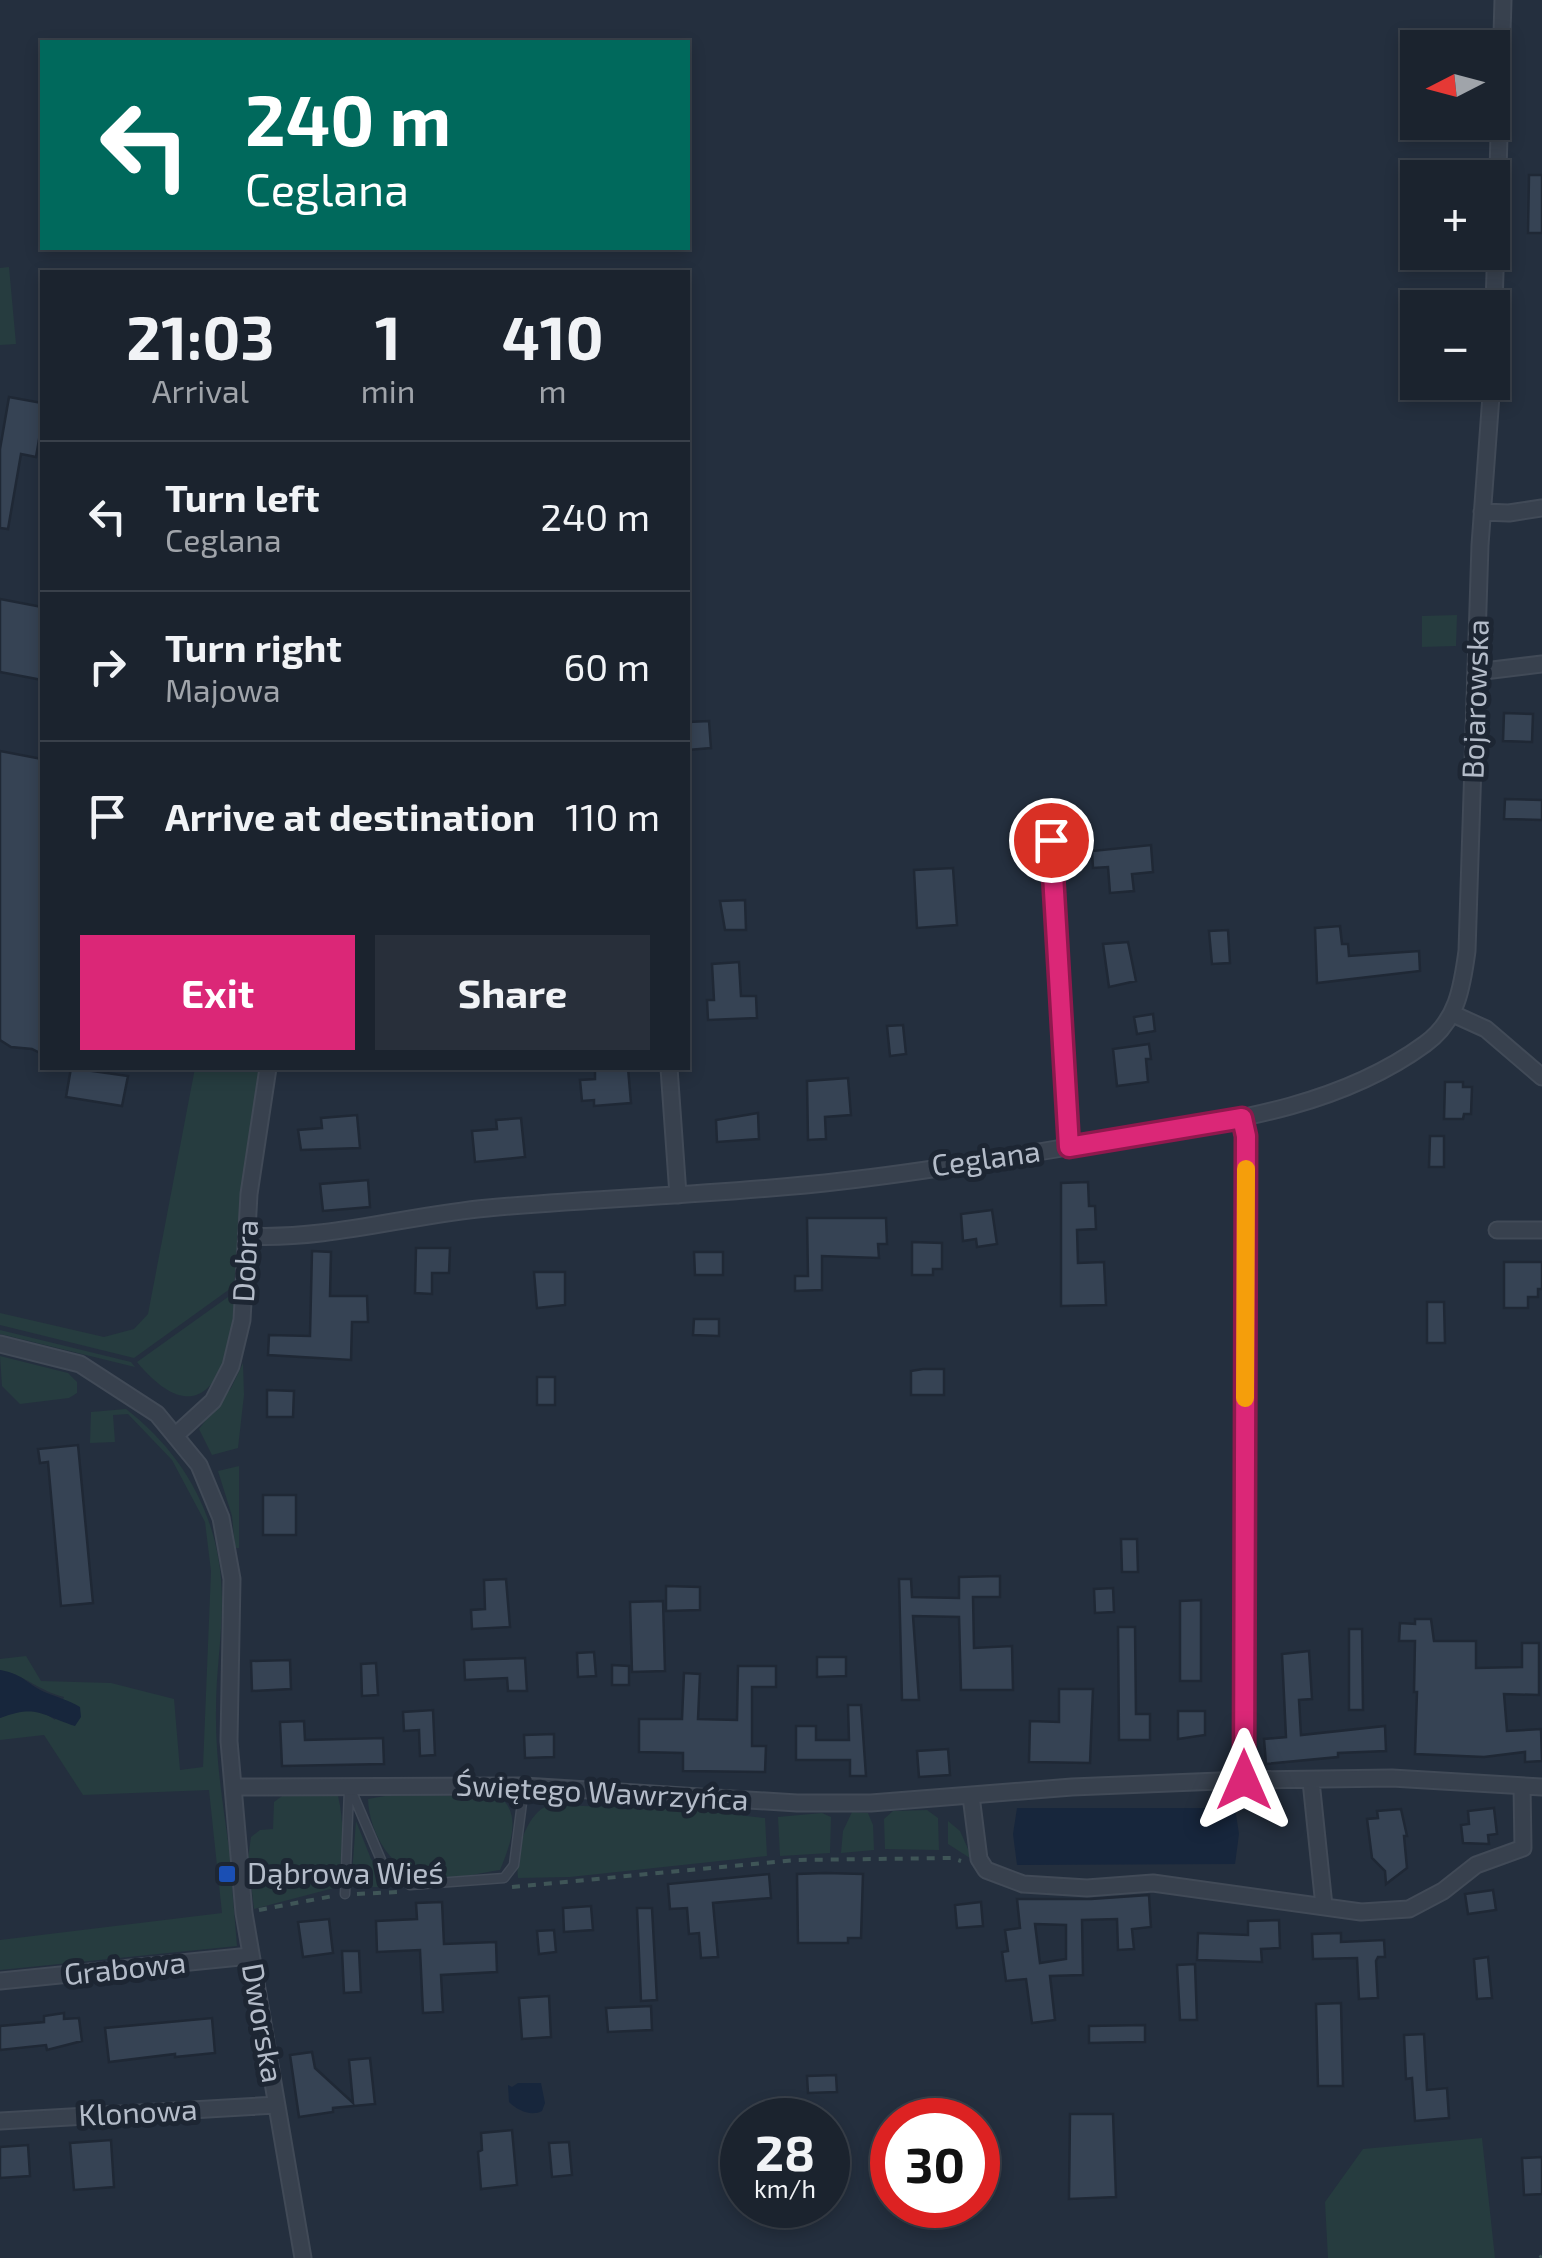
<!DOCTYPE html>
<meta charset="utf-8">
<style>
:root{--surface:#1b232e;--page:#282f3a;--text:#f1f3f6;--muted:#a0a4aa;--line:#39404a;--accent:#db2777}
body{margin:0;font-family:"Exo 2",sans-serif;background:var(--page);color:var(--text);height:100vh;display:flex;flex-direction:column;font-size:38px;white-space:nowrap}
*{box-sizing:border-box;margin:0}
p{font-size:32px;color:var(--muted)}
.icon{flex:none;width:55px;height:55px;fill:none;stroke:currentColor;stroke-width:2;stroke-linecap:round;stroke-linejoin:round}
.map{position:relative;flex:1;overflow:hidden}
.side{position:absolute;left:40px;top:270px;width:650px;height:800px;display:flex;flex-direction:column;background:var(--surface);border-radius:0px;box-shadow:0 5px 15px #0003,0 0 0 2px var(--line)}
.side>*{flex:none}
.banner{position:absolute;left:40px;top:40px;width:650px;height:210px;border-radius:0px;box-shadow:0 5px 15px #0003,0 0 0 2px var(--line);background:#00695c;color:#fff;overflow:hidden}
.needle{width:65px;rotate:264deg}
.controls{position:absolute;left:1400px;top:30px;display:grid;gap:20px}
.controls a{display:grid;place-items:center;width:110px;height:110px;border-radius:0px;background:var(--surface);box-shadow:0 5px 15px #0003,0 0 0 2px var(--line);font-size:50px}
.speed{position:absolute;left:720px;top:2098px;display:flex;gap:20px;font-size:50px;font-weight:700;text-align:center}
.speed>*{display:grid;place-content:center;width:130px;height:130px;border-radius:50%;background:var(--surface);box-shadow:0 5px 15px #0003,0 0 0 2px var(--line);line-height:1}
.speed small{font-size:25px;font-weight:400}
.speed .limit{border:15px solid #d22;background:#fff;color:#111}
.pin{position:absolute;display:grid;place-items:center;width:85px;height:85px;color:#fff;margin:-42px;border:5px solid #fff;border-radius:50%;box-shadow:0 2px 10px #0007}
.me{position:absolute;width:110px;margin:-55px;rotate:0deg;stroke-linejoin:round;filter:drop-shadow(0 0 8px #0008)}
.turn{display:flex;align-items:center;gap:35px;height:210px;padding:0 40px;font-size:45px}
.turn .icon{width:130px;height:130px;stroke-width:2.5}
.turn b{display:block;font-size:70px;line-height:85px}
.eta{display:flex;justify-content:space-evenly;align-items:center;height:170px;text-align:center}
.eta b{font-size:60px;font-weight:700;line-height:70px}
.primary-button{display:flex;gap:20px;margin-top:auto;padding:20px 40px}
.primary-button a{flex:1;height:115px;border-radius:0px;background:var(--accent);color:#fff;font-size:40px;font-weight:700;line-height:115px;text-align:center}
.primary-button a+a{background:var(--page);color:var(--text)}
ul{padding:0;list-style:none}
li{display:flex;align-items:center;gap:30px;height:150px;padding:0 40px;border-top:2px solid var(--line)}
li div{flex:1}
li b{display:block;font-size:38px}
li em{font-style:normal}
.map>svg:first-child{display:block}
.green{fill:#263c3f}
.water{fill:#17263c}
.building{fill:#364354;stroke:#1f2835;stroke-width:2.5;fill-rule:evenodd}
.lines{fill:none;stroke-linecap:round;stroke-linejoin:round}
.service-casing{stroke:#414a57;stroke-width:11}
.minor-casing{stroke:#414a57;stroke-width:19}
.path{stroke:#3f5557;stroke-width:4;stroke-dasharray:8 8;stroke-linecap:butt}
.service{stroke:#38414e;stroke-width:8}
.minor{stroke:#38414e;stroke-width:15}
.route-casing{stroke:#8e194d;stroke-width:25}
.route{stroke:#db2777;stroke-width:18}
.slow{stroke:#f59e0b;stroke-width:18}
.transit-dot{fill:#1a4fb4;stroke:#1d2633;stroke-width:4}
.labels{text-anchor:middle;stroke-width:10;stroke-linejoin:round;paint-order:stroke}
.street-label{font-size:30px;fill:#b4bcc9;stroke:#1d2633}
.poi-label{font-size:30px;fill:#b4bcc9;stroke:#1d2633;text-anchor:start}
</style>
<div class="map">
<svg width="1542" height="2258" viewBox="0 0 1542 2258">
<rect width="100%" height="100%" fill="#242f3e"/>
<path class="green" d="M9,267L16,344L0,345V268Z
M1457,615L1456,646L1422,647V616Z
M195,1068H259L241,1195L234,1286L134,1358L0,1325V1313L104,1337L134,1329L148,1314Z
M235,1292C235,1360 206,1445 137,1362Z
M0,1330L131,1362L135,1367L0,1334Z
M0,1356L68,1373L77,1382V1393L69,1398L20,1404L2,1386Z
M243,1363L244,1395L238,1448L212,1455L199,1429L231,1388Z
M126,1409C187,1456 222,1523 222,1601C222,1637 216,1673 216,1709C215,1760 224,1811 231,1862L221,1864L224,1886H232L237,1946L0,1970V1940L222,1913L209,1790L83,1795L44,1735L0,1740V1718C22,1709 35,1706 55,1720L64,1697C39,1691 25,1675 0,1670V1659L26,1656L41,1681L111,1683L174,1699L180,1770L203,1767L211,1571L205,1522L172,1460L128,1414L113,1415L115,1442L90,1443L91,1412Z
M239,1466V1548H235L232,1516L218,1471Z
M402,1793L502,1799C522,1817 509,1848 500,1870C478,1873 453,1881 430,1878C393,1875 369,1833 368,1799Z
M282,1796H338C345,1824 344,1862 334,1888L254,1909L248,1858L251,1837L260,1830L273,1829L274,1802Z
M549,1805L686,1809L765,1818L767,1856L570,1877L518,1878C515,1854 525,1814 549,1805Z
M927,1810L938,1818L939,1850L885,1849L884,1819L893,1811Z
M852,1812L868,1813L873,1825L874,1850L841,1853L843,1831Z
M822,1813L831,1817L830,1853L780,1856L778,1817Z
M356,1821L371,1859L387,1884L382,1887H351Z
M948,1821L960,1831L973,1860L948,1844Z
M1482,2138L1495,2258H1328L1325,2202L1363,2149Z"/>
<path class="water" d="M0,1670C26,1675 27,1685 47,1693C59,1698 68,1700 80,1707L81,1717L75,1726C41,1715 37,1704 0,1718Z
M1017,1808H1235L1239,1834L1235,1864L1017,1865L1013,1834Z
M518,2083H541L545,2103L542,2111C531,2117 517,2110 509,2102L508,2085L512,2087Z"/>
<path class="building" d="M1529,175H1542V233H1528Z
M9,397L42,403V422L36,457L21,454L8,529L0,528V449Z
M0,599L42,607V680L0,672Z
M1504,713L1533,714L1532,742L1503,741Z
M709,721L711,748L688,750V722Z
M0,751L42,759V1054L32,1049L11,1047L0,1040Z
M1505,799L1542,800V820L1504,819Z
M1151,845L1153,872L1132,874L1134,891L1110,893L1108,867L1093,868L1092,851Z
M953,868L957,925L917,928L914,870Z
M745,900L746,930H725L720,901Z
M1340,926L1342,944H1348L1349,956L1419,951L1420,971L1317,983L1315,928Z
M1228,930L1230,963L1212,964L1209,931Z
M1128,942L1136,981L1109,987L1103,944Z
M739,962L741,996H756L757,1018L708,1020L707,1000H714L712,964Z
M1153,1014L1155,1031L1137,1034L1134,1017Z
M903,1025L906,1054L890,1056L887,1026Z
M1149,1044L1151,1059H1146L1148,1082L1117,1086L1113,1049Z
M71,1068L128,1076L122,1106L66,1097Z
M628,1068L631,1103L594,1106V1100L582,1101L580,1080L595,1079V1070Z
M848,1078L851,1115L825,1117L826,1139L808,1140L807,1081Z
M1445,1082H1463V1087H1472L1471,1114H1464L1463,1119H1444Z
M758,1113L759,1139L717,1142L716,1120Z
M357,1115L360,1148L301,1150L298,1130L322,1128L321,1118Z
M521,1118L525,1157L475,1162L472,1131L497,1129L496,1120Z
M1430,1136H1444V1167H1429Z
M368,1180L370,1207L323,1211L320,1184Z
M1088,1182L1089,1206H1095L1096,1229L1077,1230L1078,1263L1104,1262L1106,1305L1061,1306V1183Z
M992,1210L997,1244L977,1247L976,1239L963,1241L961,1214Z
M807,1218H886L887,1244H878L879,1258L822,1256V1290L795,1291V1276H808Z
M912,1242L942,1243V1269H933V1275H912Z
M416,1248H450L449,1273H432V1294L415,1293Z
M312,1251L331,1252L330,1296H367L368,1322H352L351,1360L268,1355L269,1335L310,1336Z
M694,1252H723V1275H695Z
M1504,1262H1542V1289H1538V1297H1528V1308H1504Z
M534,1272H565V1305L537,1308Z
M1427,1302H1444L1445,1343H1427Z
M694,1319H719V1336L693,1335Z
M923,1369H944V1395H911V1371Z
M537,1377H555V1405H537Z
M267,1390L294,1391L293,1417H267Z
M78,1445L93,1603L61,1606L48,1462L40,1463L38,1449Z
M263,1495H296V1535H263Z
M1121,1539H1137L1138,1572H1122Z
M1000,1576V1597H973L974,1648L1012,1646L1013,1690H961L959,1617L913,1616L919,1700H902L899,1579H911L912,1597L959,1598V1577Z
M506,1579L510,1627L472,1629L471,1610L485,1609L484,1580Z
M666,1586L700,1587V1610L666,1611Z
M1113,1588L1114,1612L1095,1613L1094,1589Z
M1201,1600V1681H1180V1601Z
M663,1601L665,1671L632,1672L630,1602Z
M1415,1619H1431L1434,1641H1476V1668L1522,1667V1643H1539V1695L1504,1694L1507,1731L1541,1729L1542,1761L1525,1762V1752L1484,1757L1415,1754L1417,1692H1414L1415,1641H1399L1400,1623L1415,1624Z
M1118,1627H1135L1136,1714H1150V1740H1119Z
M1349,1629H1362L1363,1710H1349Z
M1309,1651L1312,1699L1299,1700L1301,1735L1385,1726L1386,1751L1338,1753V1757L1266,1764L1264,1739L1286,1737L1282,1654Z
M594,1652L596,1676L578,1677L577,1653Z
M817,1657H846V1676L817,1677Z
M525,1658L527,1691H508L507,1678L465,1680L464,1660Z
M290,1660L291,1689L252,1691L251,1661Z
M376,1663L378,1695L362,1696L361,1664Z
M612,1665L629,1666V1685H612Z
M738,1666H776V1687H752V1746H766L765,1772L683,1771V1753L639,1752V1719H682L684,1673L700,1674L698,1719L737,1720Z
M1059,1689H1093L1090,1763L1029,1762L1030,1721L1059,1722Z
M848,1705H861L866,1776H850V1760H796V1726H816V1740H849Z
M433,1710L435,1755L420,1756L419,1730L404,1731L403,1712Z
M1178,1711H1205V1735L1178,1739Z
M304,1721L305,1740L383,1738L384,1764L282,1766L280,1722Z
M554,1734V1757L525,1758L524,1735Z
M948,1749L950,1775L919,1777L917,1751Z
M1494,1808L1497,1834L1488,1835L1489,1844L1463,1843L1461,1825L1469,1824L1468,1811Z
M1401,1809L1407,1836H1404L1407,1868L1386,1884L1385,1871L1372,1858L1367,1819L1378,1818L1377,1811Z
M825,1873L863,1874L861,1938H848V1943H798L797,1874Z
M769,1874L771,1898L713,1903L718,1957L701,1958L699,1933L689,1934L687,1908L670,1909L668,1884Z
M1493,1890L1496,1910L1468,1914L1465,1894Z
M1149,1895L1151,1927L1132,1929L1134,1949L1118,1950L1117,1919L1082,1920L1083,1975L1050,1976L1055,2020L1032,2023L1026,1979L1006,1981L1002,1952L1008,1951L1005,1930L1020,1928L1017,1899H1091ZM1035,1924L1066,1925V1959L1040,1963Z
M442,1902L444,1944L496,1942L497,1972L441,1975L443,2012L423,2013L420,1950L377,1952L376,1921L417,1919L416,1903Z
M981,1902L983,1926L957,1928L955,1905Z
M591,1906L593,1930L564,1932L563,1908Z
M637,1908H652L657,2000L641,2001Z
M329,1919L333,1953L303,1957L298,1922Z
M1279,1920L1280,1948L1261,1949L1262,1962L1197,1960L1198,1933L1248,1935V1921Z
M554,1930L556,1952L539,1954L537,1931Z
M1341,1933V1942L1384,1940L1385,1957H1378L1376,1961L1378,1998L1359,1999L1357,1958L1313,1959L1312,1934Z
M342,1951H359L361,1992L344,1993Z
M1488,1957L1492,1998L1477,1999L1474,1959Z
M1195,1964L1197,2020H1180L1177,1965Z
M549,1996L551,2037L522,2039L519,1998Z
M1341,2003L1343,2086H1318L1316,2004Z
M651,2006L652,2030L608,2032L606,2008Z
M64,2013V2019L79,2018L82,2041L47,2050L46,2045L0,2050V2026L44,2022V2016Z
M212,2018L215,2053L175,2057V2054L109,2062L105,2028Z
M1145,2025V2042L1089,2043V2026Z
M1424,2034L1427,2090L1447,2088L1449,2118L1415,2121L1412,2078L1406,2079L1404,2035Z
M312,2052L315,2068L353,2103L349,2060L370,2058L375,2104L333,2108V2112L299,2117L290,2055Z
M836,2075L837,2092L808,2093L807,2076Z
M1070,2114H1113L1116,2197L1069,2199Z
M512,2130L517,2185L481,2189L478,2152L482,2150L481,2133Z
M111,2140L114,2187L74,2190L70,2143Z
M569,2142L572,2175L552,2177L549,2143Z
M28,2145L30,2176L0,2178V2147Z
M1542,2157V2194L1524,2195L1522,2158Z"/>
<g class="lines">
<defs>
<path id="service" d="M349,1785L384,1867L410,1885L504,1878L514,1865L524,1787
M345,1894L349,1789"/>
<path id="minor" d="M1492,375L1503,0
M1482,512L1509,513L1542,508
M1476,672L1542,664
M1051,840L1069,1147
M1453,1014L1486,1029L1542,1077
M669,1068L678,1195
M1242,1118L1246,1137L1244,1780
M1497,1230H1542
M248,1236C328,1240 409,1215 488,1208C606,1197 724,1195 842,1181C929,1171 1016,1156 1103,1141C1213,1123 1332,1112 1425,1044C1457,1021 1462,988 1467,951L1480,545L1492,382
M0,1344L80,1364L157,1414L199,1465L221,1518L232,1579L229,1741L244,1913L303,2258
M177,1434L213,1401L231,1366L242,1320L249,1194L268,1068
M1311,1781L1324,1906
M233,1787L524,1786L797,1803H871L1072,1787L1244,1780L1392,1778L1542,1787
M971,1796L979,1859L986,1870L1023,1884L1087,1888L1153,1883L1361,1912L1409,1909L1443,1891L1476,1865L1523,1848L1522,1786
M0,1981L250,1956
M0,2121L276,2105"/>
</defs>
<use href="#service" class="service-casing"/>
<use href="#minor" class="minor-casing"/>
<path class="path" d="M512,1887L795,1860L952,1858L961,1861
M357,1894L398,1892
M259,1910L333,1896
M1540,2258L1542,2256"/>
<use href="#service" class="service"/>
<use href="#minor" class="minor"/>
</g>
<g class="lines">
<defs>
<path id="route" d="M1051,840L1069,1147L1242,1118L1246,1136L1244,1780"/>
</defs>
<use href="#route" class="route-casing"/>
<use href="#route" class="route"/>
<path class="slow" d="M1245,1398L1246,1169"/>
</g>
<rect class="transit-dot" x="217" y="1864" width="20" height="20" rx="5"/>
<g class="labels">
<g class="street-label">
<text transform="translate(1476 699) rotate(-88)" y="10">Bojarowska</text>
<text transform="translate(986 1159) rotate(-8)" y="10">Ceglana</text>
<text transform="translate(246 1261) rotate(-87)" y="10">Dobra</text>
<text transform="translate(602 1793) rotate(3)" y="10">Świętego Wawrzyńca</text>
<text transform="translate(125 1969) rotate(-6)" y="10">Grabowa</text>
<text transform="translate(262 2023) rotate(80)" y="10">Dworska</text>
<text transform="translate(138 2113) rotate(-3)" y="10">Klonowa</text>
</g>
<g class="poi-label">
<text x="247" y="1884">Dąbrowa Wieś</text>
</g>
</g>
</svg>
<div class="controls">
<a><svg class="needle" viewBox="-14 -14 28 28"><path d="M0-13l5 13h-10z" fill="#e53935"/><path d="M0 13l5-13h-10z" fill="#a0a4aa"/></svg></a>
<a>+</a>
<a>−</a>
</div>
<div class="speed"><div>28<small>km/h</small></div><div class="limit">30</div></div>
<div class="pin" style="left:1051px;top:840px;background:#d93025"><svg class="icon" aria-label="arrive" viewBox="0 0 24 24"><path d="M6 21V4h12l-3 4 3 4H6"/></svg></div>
<svg class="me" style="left:1244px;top:1780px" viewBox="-20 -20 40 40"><path d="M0-17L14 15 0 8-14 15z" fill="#db2777" stroke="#fff" stroke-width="4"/></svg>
<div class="banner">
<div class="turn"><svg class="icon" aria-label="left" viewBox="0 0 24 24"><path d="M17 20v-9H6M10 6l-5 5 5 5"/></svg><div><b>240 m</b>Ceglana</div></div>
</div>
<section class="side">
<div class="eta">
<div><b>21:03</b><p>Arrival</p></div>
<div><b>1</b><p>min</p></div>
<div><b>410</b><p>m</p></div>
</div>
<ul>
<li><svg class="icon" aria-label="left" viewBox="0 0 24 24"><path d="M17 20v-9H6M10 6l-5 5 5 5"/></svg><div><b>Turn left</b><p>Ceglana</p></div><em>240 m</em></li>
<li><svg class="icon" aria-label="right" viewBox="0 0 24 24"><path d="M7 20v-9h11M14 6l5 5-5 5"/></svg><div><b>Turn right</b><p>Majowa</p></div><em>60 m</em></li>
<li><svg class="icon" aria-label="arrive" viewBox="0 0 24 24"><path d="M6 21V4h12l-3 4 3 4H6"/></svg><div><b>Arrive at destination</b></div><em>110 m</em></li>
</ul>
<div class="primary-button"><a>Exit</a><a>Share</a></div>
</section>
</div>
